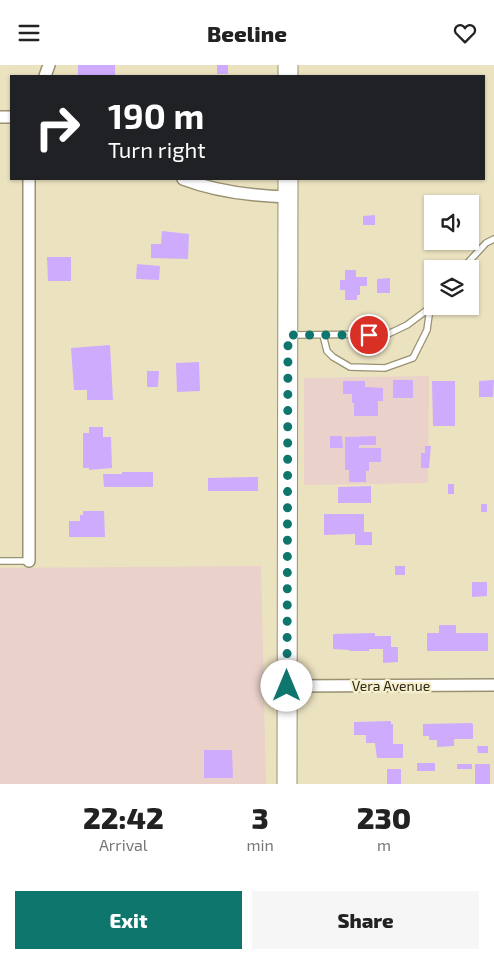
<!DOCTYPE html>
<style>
:root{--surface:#fff;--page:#f6f6f6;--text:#222;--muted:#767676;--accent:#0f766e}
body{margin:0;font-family:"Exo 2",sans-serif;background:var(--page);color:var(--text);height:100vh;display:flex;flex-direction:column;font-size:19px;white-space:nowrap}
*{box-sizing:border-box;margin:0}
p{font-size:16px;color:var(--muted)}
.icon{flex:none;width:28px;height:28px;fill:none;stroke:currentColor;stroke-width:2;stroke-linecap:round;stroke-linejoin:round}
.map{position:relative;height:719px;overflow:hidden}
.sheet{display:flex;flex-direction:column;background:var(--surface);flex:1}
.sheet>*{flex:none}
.hud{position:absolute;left:10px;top:10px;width:475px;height:105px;border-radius:0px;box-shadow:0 1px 4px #0004;background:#202124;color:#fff;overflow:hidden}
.tools{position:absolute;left:424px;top:130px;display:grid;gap:10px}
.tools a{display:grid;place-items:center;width:55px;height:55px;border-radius:0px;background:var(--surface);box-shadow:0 1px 4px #0004;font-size:25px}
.pin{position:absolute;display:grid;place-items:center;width:42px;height:42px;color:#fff;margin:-21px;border:2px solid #fff;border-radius:50%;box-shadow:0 1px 5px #0007}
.me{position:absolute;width:55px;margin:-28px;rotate:0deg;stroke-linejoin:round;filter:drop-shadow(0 0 4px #0008)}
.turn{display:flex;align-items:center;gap:18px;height:105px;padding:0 15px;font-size:22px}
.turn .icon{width:65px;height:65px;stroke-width:2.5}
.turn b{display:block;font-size:35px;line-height:42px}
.eta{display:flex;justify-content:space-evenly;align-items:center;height:85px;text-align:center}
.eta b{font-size:30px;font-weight:800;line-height:35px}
.button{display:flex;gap:10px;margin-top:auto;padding:10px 15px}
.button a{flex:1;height:58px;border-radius:0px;background:var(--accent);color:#fff;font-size:20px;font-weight:800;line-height:58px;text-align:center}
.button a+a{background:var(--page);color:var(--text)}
header{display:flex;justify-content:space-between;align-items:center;height:65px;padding:0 15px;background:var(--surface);font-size:22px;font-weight:800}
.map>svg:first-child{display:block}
.industrial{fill:#ead1ca}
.building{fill:#cfabfe}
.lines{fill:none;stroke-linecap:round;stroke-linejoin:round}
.lane-casing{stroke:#999171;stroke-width:8}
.street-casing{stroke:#999171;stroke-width:14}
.primary-casing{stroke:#999171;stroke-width:21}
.lane{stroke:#fff;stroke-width:5.5}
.street{stroke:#fff;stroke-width:11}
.primary{stroke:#fff;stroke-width:19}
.route{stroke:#0f766e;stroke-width:9;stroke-dasharray:0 16.2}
.labels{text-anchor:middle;stroke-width:4.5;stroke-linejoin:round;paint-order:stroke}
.street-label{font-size:14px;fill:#2c291c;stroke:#f8efcd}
</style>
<header><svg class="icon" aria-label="menu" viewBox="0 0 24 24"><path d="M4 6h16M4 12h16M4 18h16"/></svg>Beeline<svg class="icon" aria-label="heart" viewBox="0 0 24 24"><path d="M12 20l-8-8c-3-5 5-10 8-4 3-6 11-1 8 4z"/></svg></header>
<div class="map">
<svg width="494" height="719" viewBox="0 0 494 719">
<rect width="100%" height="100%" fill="#ebe2c0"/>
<path class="industrial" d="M429,311L428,418L304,420V313Z
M261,501L266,719H0V503Z"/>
<path class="building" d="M78,0H115V10L113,11L78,10Z
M217,0H228V9H217Z
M375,150V160H363V151Z
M162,166L189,169L188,194L151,193V179H161Z
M47,192H71V216H48Z
M137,199L160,201L159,215L136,214Z
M345,205H356V212H367V221H360V230H357V235H345V225H340V215H345Z
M390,213V228H377V214Z
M110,280L113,335H87V325H74L71,283Z
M199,297L200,326L177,327L176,298Z
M147,306H159L158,322H147Z
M393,315H413V333H393Z
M494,315L493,332H479V316Z
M343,316H365V322L383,323V336H378V351H354V338H352V329H343Z
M432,316H455V361H433Z
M89,362H103V372H111L112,403L89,405V403H83V368H89Z
M330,371H342L343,383H330Z
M376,371V380H359V383H381V397H369V406H366V417H349V405H345V372Z
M425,381H431L429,403H421V388H425Z
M122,407H153V422H104L103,409H122Z
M258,412V426H208V413Z
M448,419H454V429H448Z
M371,421V438H338V422Z
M481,439H487V447H481Z
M83,446H104L105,472H69V456H80V450H83Z
M324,449H364V467H372V480H355V469L324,470Z
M395,501H405V510H395Z
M472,517H487V531L472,532Z
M439,560H456V568H488V586H427V568H439Z
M375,568V571H391V582H398V597L383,598V584H369V586H349V585L333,584V569Z
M391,656V659H393V679H403V693H377L375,678H366V670H354V657Z
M423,659L471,658L473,659V674H455L454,675V681L437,682V675H429V671H423Z
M477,681H488V688H478Z
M204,685H232L233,713H204Z
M417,698H435V706H417Z
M457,699H472V704H457Z
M475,699H490V719H475Z
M387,704H401V719H387Z"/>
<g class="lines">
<defs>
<path id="lane" d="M462,204L486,178L494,174
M291,270L388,269L407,260L431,242
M323,270L327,286L333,292L350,302L385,303L413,293L427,265L430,243
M0,496H29"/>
<path id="street" d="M45,11L49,0
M0,52H11
M29,114V496
M183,114C217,127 252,131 288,132
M287,621L494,620"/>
<path id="primary" d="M288,11V0
M287,719L288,114"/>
</defs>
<use href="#lane" class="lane-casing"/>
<use href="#street" class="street-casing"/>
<use href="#primary" class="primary-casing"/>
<use href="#lane" class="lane"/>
<use href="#street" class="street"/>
<use href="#primary" class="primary"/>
</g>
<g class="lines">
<path class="route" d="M287,621L288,270H369"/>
</g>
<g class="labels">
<g class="street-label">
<text x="391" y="626">Vera Avenue</text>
</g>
</g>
</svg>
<div class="tools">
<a><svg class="icon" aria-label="sound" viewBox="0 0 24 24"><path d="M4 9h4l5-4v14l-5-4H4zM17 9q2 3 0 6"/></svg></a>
<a><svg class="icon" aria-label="layers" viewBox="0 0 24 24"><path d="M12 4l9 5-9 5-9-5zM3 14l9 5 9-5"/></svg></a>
</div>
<div class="pin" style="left:369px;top:270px;background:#d93025"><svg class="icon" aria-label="arrive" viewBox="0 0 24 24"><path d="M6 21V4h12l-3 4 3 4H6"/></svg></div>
<svg class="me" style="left:287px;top:621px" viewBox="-20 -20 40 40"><circle r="19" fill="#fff"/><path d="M0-13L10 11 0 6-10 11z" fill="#0f766e"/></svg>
<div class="hud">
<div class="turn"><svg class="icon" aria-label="right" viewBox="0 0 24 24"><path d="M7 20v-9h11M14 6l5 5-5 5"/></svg><div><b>190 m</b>Turn right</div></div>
</div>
</div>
<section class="sheet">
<div class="eta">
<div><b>22:42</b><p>Arrival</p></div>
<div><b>3</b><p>min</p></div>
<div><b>230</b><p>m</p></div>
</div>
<div class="button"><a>Exit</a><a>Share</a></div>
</section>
